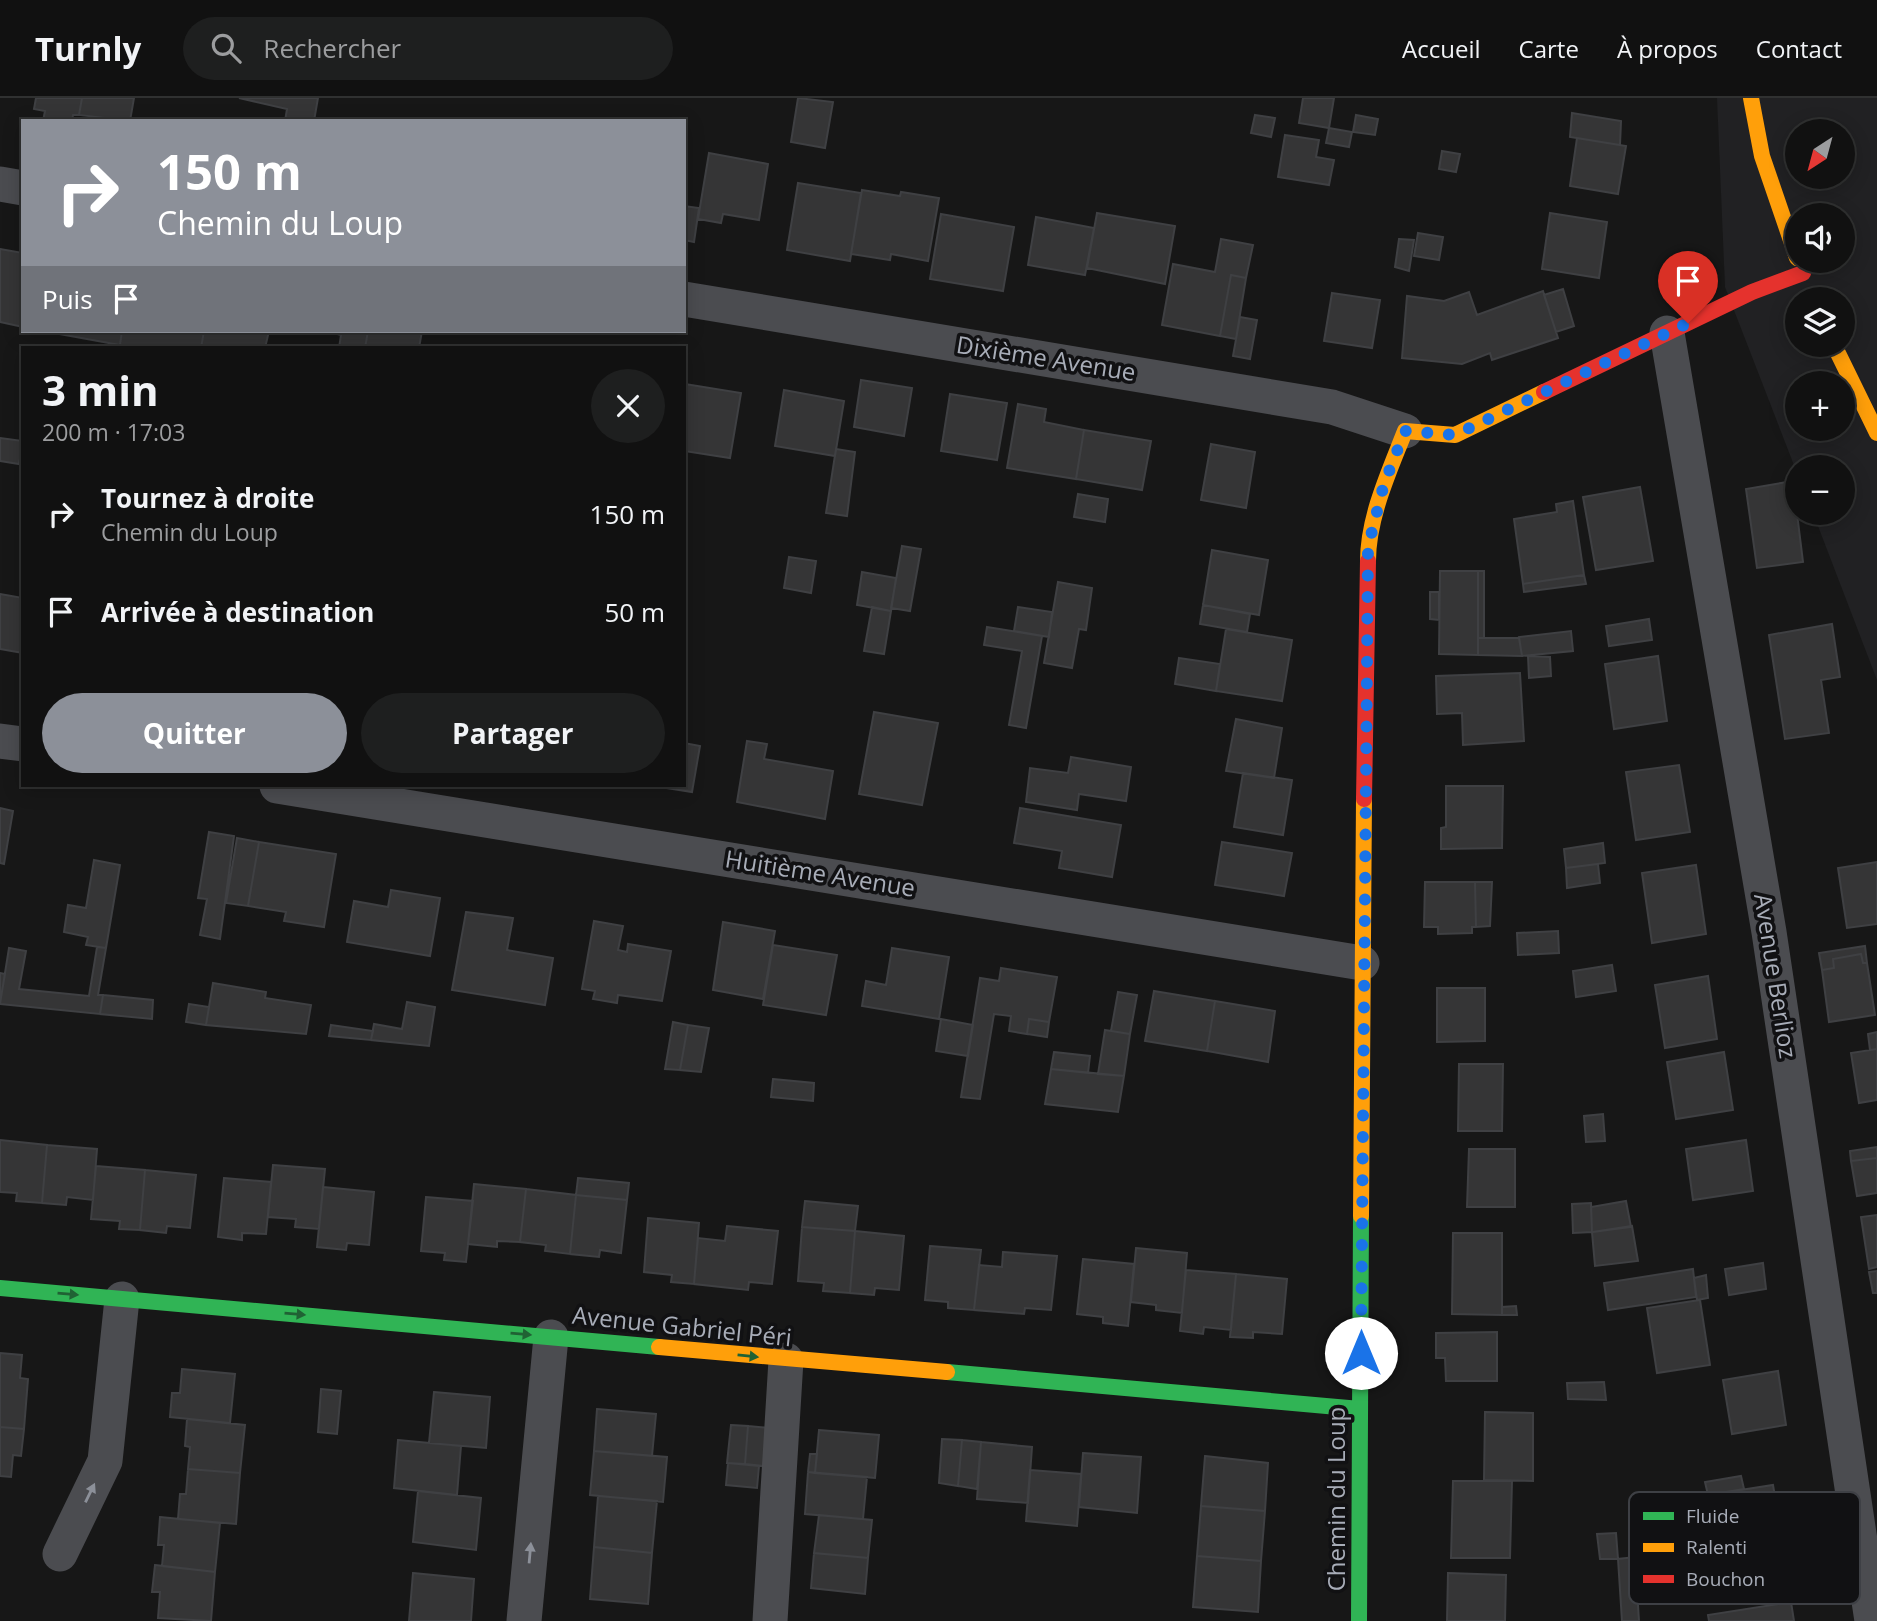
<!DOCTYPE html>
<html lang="fr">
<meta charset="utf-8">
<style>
:root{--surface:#111;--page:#1e1f1f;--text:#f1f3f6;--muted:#9c9d9f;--line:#303131;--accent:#8c9099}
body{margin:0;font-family:"Open Sans",sans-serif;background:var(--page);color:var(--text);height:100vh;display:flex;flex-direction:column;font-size:26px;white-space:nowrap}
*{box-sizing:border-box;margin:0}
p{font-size:23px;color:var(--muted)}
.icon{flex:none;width:38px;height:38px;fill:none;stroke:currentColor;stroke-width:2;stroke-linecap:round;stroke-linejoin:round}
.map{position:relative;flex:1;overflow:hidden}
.panel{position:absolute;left:21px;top:248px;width:665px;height:441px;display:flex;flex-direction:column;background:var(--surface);border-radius:0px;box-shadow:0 4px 18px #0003,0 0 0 2px var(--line)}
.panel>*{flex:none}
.hud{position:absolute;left:21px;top:21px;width:665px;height:214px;border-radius:0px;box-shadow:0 4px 18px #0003,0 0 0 2px var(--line);background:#8c9099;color:#fff;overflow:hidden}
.needle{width:46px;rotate:216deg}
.controls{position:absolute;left:1785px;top:21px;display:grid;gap:14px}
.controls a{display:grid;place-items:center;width:70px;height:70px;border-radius:50%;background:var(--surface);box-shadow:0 4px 18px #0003,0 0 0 2px var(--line);font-size:35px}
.pin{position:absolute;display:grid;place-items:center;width:60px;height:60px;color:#fff;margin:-72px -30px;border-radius:50% 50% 50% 0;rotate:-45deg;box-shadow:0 0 7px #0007}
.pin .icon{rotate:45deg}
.me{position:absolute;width:77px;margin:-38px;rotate:0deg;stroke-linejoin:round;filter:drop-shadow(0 0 5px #0008)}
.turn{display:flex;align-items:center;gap:24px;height:147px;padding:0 21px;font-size:32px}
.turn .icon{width:91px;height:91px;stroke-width:2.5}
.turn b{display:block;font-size:49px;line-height:60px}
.then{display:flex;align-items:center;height:66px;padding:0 21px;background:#0003;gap:14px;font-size:26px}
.round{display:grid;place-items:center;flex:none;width:74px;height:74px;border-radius:37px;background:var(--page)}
.overview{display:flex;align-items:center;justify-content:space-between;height:119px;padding:0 21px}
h1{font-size:42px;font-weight:700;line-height:52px}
.button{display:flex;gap:14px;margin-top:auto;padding:14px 21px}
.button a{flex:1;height:80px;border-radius:42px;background:var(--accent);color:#fff;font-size:28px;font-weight:700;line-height:80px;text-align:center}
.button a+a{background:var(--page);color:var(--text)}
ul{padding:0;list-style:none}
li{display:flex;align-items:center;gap:21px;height:98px;padding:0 21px}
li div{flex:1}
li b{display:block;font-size:26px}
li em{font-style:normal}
header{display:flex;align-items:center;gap:42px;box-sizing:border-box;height:98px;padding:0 35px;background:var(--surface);border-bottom:2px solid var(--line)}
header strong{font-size:33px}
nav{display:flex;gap:38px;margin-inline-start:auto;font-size:24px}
.search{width:490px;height:63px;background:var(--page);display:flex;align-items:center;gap:18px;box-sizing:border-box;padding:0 24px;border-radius:38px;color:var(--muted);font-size:26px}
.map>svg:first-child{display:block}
.built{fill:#212123;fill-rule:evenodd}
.building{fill:#353536;stroke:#3f4043;stroke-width:2}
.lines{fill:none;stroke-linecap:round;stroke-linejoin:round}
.street{stroke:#4b4c50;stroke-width:35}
.fast{stroke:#30b455;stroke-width:16}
.slow{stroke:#ff9f0a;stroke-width:16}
.jam{stroke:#e5322d;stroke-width:16}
.oneway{fill:#206234}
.oneway2{fill:#8c9099}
.route{stroke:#1a73e8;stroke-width:12;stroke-dasharray:0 21.6}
.labels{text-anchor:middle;stroke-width:7;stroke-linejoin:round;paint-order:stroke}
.street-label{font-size:24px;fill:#a8adb8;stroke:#111113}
.key{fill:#111113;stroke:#3e4045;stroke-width:2}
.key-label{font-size:19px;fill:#a8adb8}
</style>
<header>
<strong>Turnly</strong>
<div class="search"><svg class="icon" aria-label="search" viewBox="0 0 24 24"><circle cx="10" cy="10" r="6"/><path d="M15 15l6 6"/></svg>Rechercher</div>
<nav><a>Accueil</a><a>Carte</a><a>À propos</a><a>Contact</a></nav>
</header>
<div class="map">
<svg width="1877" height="1523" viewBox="0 0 1877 1523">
<rect width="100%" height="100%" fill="#171717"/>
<path class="built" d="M1717,0H1877V582L1813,415H1843V369H1797V375L1725,189ZM1797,33H1843V79H1797ZM1797,117H1843V163H1797ZM1797,201H1843V247H1797ZM1797,285H1843V331H1797Z"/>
<path class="building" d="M36,0H82L79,17H73L72,23H43L45,13L34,11Z
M82,0H134L130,23L79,17Z
M239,0H318L314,23H285L287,11Z
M798,0L833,4L825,50L791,44Z
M1303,0H1334L1329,30L1299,25Z
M1572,15L1621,23L1620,47L1570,39Z
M1255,17L1275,20L1271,39L1251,35Z
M1356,17L1378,21L1375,37L1353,34Z
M1329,30L1352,34L1349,49L1326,45Z
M1285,37L1319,42L1316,59L1334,62L1329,87L1278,79Z
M1577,40L1626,48L1618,96L1570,88Z
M1442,53L1460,56L1456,74L1439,71Z
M709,55L768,66L759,122L723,116L721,125L698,121Z
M798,85L861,95L850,163L787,152Z
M862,92L900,98L901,94L939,100L928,163L891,156L890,162L851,156Z
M684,108L699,110L694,144L684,142Z
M1097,115L1175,128L1165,186L1087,170Z
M1550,115L1607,124L1599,180L1542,171Z
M941,116L1014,129L1003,193L930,181Z
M1036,119L1094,130L1085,177L1028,167Z
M1418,135L1443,139L1439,162L1414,158Z
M1221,141L1253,147L1246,180L1231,177L1220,238L1162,227L1173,166L1215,174Z
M1399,141L1414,142L1409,173L1395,169Z
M0,151L23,155V229L0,224Z
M1231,177L1246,180L1236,241L1220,238Z
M1563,191L1574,228L1556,234L1544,197Z
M1543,193L1558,240L1492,262L1490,255L1462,266L1402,260L1407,198L1444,203L1469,194L1477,217Z
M1332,195L1380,202L1372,250L1324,243Z
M1240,219L1257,222L1250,261L1233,258Z
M43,233H122L120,247Z
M122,233H204L201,250L120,247Z
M204,233H269L265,250H201Z
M337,233H368L365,250H339L341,237L337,236Z
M368,233H422L419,250H365Z
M861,282L912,290L904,338L854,329Z
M685,286L741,295L730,360L684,353Z
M784,292L844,303L835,358L775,348Z
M950,296L1007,305L997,362L941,353Z
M1018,306L1046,311L1044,324L1084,332L1076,381L1007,370Z
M1084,332L1151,343L1142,392L1076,381Z
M0,340L23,343L19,366L0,363Z
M1211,346L1255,354L1246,410L1201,402Z
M836,351L855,354L847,418L826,415Z
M1793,383L1803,464L1757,470L1746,391Z
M1640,389L1653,463L1596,472L1583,399Z
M1078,396L1108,401L1105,424L1074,419Z
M1573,403L1584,477L1523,486L1514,421L1557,414L1556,406Z
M902,448L921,451L910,513L891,510Z
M1212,452L1268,462L1259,517L1203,507Z
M789,459L816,463L811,495L784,490Z
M1440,473H1478V557L1439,556Z
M1478,473H1484V540H1478Z
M862,474L896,480L891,513L857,507Z
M1584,477L1586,486L1524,494L1523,486Z
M1058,484L1092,490L1086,532L1079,531L1072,570L1044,565Z
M1430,494H1439V522L1430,521Z
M0,496L23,500V555L0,551Z
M1203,507L1250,516L1247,534L1200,526Z
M872,509L891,513L884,556L864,553Z
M1018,509L1052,514L1049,539L1014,533Z
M1649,521L1652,542L1609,548L1606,528Z
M1832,526L1840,579L1821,582L1829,635L1785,641L1769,537Z
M987,529L1042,538L1026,630L1009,627L1022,553L984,547Z
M1226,531L1292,542L1282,603L1216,593Z
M1571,533L1573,553L1522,558L1519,539Z
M1478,540H1519L1522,558L1478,557Z
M1528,558L1550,559L1551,578L1529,580Z
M1658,558L1667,623L1614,631L1605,566Z
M1179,560L1220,566L1216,593L1175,586Z
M1520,575L1524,643L1463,647L1462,615L1437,616L1436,578Z
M874,614L938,625L922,707L859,696Z
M1236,621L1282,630L1274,680L1226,673Z
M747,643L767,646L764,661L833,673L825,721L737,704Z
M684,645L700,648L692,694L654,688H684Z
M1071,659L1131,669L1126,703L1079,696L1077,712L1026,704L1030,670L1068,675Z
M1679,667L1690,734L1636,742L1626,674Z
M1243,675L1292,682L1283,737L1234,729Z
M1446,688H1503L1502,750L1441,751V730L1446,729Z
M0,710L13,713L4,766L0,765Z
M1020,710L1121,727L1112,779L1059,770L1062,753L1014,745Z
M209,734L234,738L220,841L200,837L207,801L198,800Z
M237,740L259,744L248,808L226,805Z
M259,744L336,756L324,829L284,823L286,814L248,808Z
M1222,744L1292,755L1284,798L1215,787Z
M1603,745L1605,765L1566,770L1564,751Z
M94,762L120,767L106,850L86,847L88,839L64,834L68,807L86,810Z
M1877,764V826L1847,830L1838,770Z
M1598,766L1600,785L1567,790L1566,770Z
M1696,767L1706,836L1652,845L1642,775Z
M1425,784H1475L1476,829H1472V835L1438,836V829H1424Z
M1475,784H1492L1490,828L1476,829Z
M391,792L440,800L430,858L347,844L354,803L388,809Z
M466,814L513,820L507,852L553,860L545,907L452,892Z
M594,823L623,828L618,852L627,854L628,846L671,853L662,903L618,897L617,905L593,901L595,893L582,891Z
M723,824L775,833L763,901L713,892Z
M1558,833L1559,855L1518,857L1517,835Z
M773,847L837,857L826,917L763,907Z
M1865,848L1867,865H1863L1861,856L1833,861L1834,870L1822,872L1819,855Z
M97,849L106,850L98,897H103L100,916L0,906L9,850L26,853L19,891L89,898Z
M892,850L949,859L939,921L862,908L866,883L886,887Z
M1861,856L1863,865H1867L1875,917L1829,924L1822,872L1834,870L1833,861Z
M1612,867L1616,893L1576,899L1573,873Z
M1001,870L1057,879L1049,924L1029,921L1027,936L1009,933L1011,918L994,916L980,1001L961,999L980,880L999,883Z
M0,875L5,876L0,905Z
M1708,878L1717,941L1665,950L1655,887Z
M213,885L266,894L265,900L311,907L306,936L206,927Z
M1437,890H1485V943L1437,944Z
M1154,893L1215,903L1207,953L1145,943Z
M1118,894L1137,897L1130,936L1111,933Z
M103,897L153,902L152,921L100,916Z
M1215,903L1275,913L1268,964L1207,953Z
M407,904L435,909L429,948L371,942L374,926L402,931Z
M189,906L209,909L206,927L186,924Z
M941,921L973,927L968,958L936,953Z
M1029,921L1049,924L1047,939L1027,936Z
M673,924L688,927L680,972L665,971Z
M331,927L373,933L371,942L329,938Z
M688,927L709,930L701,974L680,972Z
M1105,932L1130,936L1124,978L1098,976Z
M1877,934V951L1870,952L1868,936Z
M1877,951V1002L1859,1005L1851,955Z
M1054,954L1090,958L1088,975L1051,971Z
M1724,954L1733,1012L1676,1021L1667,964Z
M1459,966H1503L1502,1033H1458Z
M1051,971L1124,978L1118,1014L1045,1006Z
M773,981L814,985L813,1003L771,999Z
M1603,1016L1605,1043L1586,1044L1584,1018Z
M0,1042L47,1047L42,1105L16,1103L17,1095L0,1094Z
M1746,1042L1753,1093L1693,1102L1686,1051Z
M47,1047L97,1051L93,1102L67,1099L66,1107L42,1105Z
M1877,1049V1060L1851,1063L1850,1053Z
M1469,1051H1515V1109H1467Z
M1877,1060V1095L1857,1098L1851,1063Z
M273,1067L325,1071L319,1131L295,1129L296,1121L268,1119Z
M96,1068L145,1072L140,1132L119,1131L120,1123L91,1121Z
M145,1072L196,1077L190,1130L167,1128L166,1135L140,1132Z
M224,1080L271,1084L266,1136L242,1135V1142L218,1139Z
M578,1080L629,1085L627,1102L576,1097Z
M474,1086L526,1091L520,1144L497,1143V1149L468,1146Z
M323,1089L374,1094L369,1147L347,1145L346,1152L317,1149Z
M526,1091L576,1097L570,1156L545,1153L546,1147L520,1144Z
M576,1097L627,1102L621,1155L600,1152L599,1159L570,1156Z
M426,1099L473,1103L466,1164L444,1162L445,1155L421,1153Z
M805,1103L858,1108L855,1133L802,1129Z
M1626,1103L1631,1129L1592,1134L1591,1109Z
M1591,1105L1592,1134L1573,1135L1572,1106Z
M1877,1117V1169L1869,1171L1861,1119Z
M648,1120L699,1125L694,1186L671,1184L672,1177L644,1174Z
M727,1128L778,1133L772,1186L749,1184L748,1192L694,1186L698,1140L725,1143Z
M1632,1128L1638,1163L1595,1168L1592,1134Z
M802,1129L855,1133L850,1195L823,1193L824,1185L798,1183Z
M855,1133L904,1138L899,1192L875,1190L874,1197L850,1195Z
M1453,1135H1502V1217L1452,1216Z
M930,1148L981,1152L974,1212L948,1210V1204L925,1202Z
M1136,1150L1187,1155L1182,1215L1156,1212V1207L1131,1204Z
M1003,1154L1057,1158L1051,1212L1025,1210L1024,1216L974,1212L979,1167L1002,1169Z
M1083,1161L1134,1166L1128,1228L1103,1225V1219L1077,1216Z
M1763,1165L1766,1191L1729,1197L1725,1171Z
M1693,1171L1696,1199L1608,1212L1604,1185Z
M1186,1172L1236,1176L1231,1232L1204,1229L1203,1236L1180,1233Z
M1877,1173V1195H1873L1869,1174Z
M1236,1176L1287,1181L1282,1236L1253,1234V1240L1230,1239Z
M1706,1177L1708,1200L1697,1202L1694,1180Z
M1700,1202L1710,1267L1657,1275L1647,1210Z
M1516,1208L1517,1217H1502V1209Z
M1497,1234V1283H1446L1445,1260H1436V1235Z
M0,1255L22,1257L20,1280L28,1281L24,1331L0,1329Z
M182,1271L235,1276L230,1325L170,1319L172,1295H180Z
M1778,1273L1786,1327L1732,1336L1723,1282Z
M1604,1284L1606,1302L1568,1301L1567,1285Z
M321,1291L341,1293L337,1336L318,1334Z
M434,1294L490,1299L486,1350L429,1345Z
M597,1311L656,1316L652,1358L594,1353Z
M1485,1314L1533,1315V1383L1484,1382Z
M187,1321L245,1327L240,1375L188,1371L190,1349L185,1348Z
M731,1327L748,1328L745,1366L727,1365Z
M748,1328L769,1330L765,1368L745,1366Z
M0,1329L24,1331L21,1358L13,1357L11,1379L0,1378Z
M819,1332L879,1337L875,1380L815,1375Z
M942,1341L962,1342L958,1388L939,1385Z
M398,1342L461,1348L457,1397L394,1390Z
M962,1342L981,1344L977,1391L958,1388Z
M981,1344L1032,1349L1028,1405L977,1401Z
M594,1353L667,1359L663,1404L590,1397Z
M1083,1355L1141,1359L1137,1415L1079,1409Z
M810,1356H817L815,1375L808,1374Z
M1205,1358L1268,1365L1265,1413L1201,1408Z
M728,1365L759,1368L757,1390L726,1387Z
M188,1371L240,1375L236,1426L178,1421L180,1396H186Z
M1030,1372L1081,1376L1077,1428L1026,1423Z
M808,1374L867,1379L863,1421L805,1416Z
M1741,1378L1744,1391L1708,1397L1705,1384Z
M1453,1383H1512L1510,1460H1451Z
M1773,1387L1781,1434L1716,1445L1708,1397Z
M418,1393L481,1400L476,1452L413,1444Z
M598,1398L657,1403L652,1455L594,1449Z
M1201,1408L1265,1413L1261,1463L1197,1458Z
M819,1417L872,1422L868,1460L814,1455Z
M160,1419L220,1425L215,1474L162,1468L164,1447H158Z
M1616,1435L1618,1461H1600L1597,1436Z
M594,1449L652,1455L648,1506L590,1501Z
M814,1455L868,1460L865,1496L811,1490Z
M1197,1458L1261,1463L1258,1514L1193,1509Z
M1635,1459L1639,1523H1622L1618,1461Z
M155,1467L215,1474L211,1523L158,1520L160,1494H152Z
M413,1475L474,1481L471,1523H409Z
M1448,1475L1506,1477L1505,1523H1447Z
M1791,1504L1794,1523H1709L1708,1517Z"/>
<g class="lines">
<path class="street" d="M0,86L23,90
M684,201L1332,309L1405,333
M1667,235L1769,834L1872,1523
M0,643L23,646
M277,688L1362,865
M60,1456L105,1363L122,1201
M524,1523L551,1239
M770,1523L786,1262"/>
<path class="fast" d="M0,1190L659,1249
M947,1274L1360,1311
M1359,1523L1361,1118"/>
<path class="slow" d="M1751,0L1762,58L1797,160
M1834,247L1877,335
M1368,463C1368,419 1389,374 1405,333L1455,337L1544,294
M1361,1118L1364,701
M659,1249L947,1274"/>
<path class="jam" d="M1544,294L1752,194L1803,175
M1364,701L1368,463"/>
</g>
<defs><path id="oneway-solid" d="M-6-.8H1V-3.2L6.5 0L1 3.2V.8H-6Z" transform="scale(1.75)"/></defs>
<g class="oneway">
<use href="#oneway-solid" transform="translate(68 1196) rotate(5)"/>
<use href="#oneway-solid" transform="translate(295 1216) rotate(5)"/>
<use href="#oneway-solid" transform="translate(521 1236) rotate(5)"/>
<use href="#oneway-solid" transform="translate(748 1258) rotate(6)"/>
</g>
<g class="oneway2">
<use href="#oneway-solid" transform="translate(90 1395) rotate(-64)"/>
<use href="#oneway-solid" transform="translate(530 1455) rotate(-85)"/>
</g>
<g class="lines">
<path class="route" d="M1361,1255L1368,449L1384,386L1405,333L1455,337L1688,225"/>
</g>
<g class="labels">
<g class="street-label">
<text transform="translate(1046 261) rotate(9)" y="8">Dixième Avenue</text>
<text transform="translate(820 776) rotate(9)" y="8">Huitième Avenue</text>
<text transform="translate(1775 878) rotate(81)" y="8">Avenue Berlioz</text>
<text transform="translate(682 1229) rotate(6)" y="8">Avenue Gabriel Péri</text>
<text transform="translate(1337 1401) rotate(-90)" y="8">Chemin du Loup</text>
</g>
</g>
<rect x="1629" y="1394" width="231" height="112" rx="10" class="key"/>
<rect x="1643" y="1414" width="31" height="8" fill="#30b455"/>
<rect x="1643" y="1445" width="31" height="9" fill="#ff9f0a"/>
<rect x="1643" y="1477" width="31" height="8" fill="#e5322d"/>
<g class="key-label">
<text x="1686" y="1425">Fluide</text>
<text x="1686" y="1456">Ralenti</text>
<text x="1686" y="1488">Bouchon</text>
</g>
</svg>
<div class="controls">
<a><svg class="needle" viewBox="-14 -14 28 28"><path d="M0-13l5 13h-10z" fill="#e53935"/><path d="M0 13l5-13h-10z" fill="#9c9d9f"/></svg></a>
<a><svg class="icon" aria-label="sound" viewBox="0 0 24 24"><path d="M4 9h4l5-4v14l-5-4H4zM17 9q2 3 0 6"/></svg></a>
<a><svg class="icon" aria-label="layers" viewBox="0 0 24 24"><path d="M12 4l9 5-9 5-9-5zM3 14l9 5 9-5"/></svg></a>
<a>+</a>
<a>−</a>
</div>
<div class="pin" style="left:1688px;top:225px;background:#d93025"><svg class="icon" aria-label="arrive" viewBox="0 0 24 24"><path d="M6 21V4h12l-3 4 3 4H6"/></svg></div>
<svg class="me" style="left:1361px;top:1255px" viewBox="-20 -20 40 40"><circle r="19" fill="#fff"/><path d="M0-13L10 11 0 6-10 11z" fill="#1a73e8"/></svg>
<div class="hud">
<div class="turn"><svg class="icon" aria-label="right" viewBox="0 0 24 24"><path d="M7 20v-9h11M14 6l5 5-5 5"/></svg><div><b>150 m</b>Chemin du Loup</div></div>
<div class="then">Puis<svg class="icon" aria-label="arrive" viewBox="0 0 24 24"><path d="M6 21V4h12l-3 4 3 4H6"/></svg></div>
</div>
<section class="panel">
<div class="overview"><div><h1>3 min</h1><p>200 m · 17:03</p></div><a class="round"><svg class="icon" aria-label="close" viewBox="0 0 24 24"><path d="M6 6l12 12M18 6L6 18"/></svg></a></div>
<ul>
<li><svg class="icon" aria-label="right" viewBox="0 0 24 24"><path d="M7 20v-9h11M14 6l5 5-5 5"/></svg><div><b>Tournez à droite</b><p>Chemin du Loup</p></div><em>150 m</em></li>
<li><svg class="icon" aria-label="arrive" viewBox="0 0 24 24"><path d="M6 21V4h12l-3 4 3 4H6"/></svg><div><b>Arrivée à destination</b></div><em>50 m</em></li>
</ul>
<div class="button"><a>Quitter</a><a>Partager</a></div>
</section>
</div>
